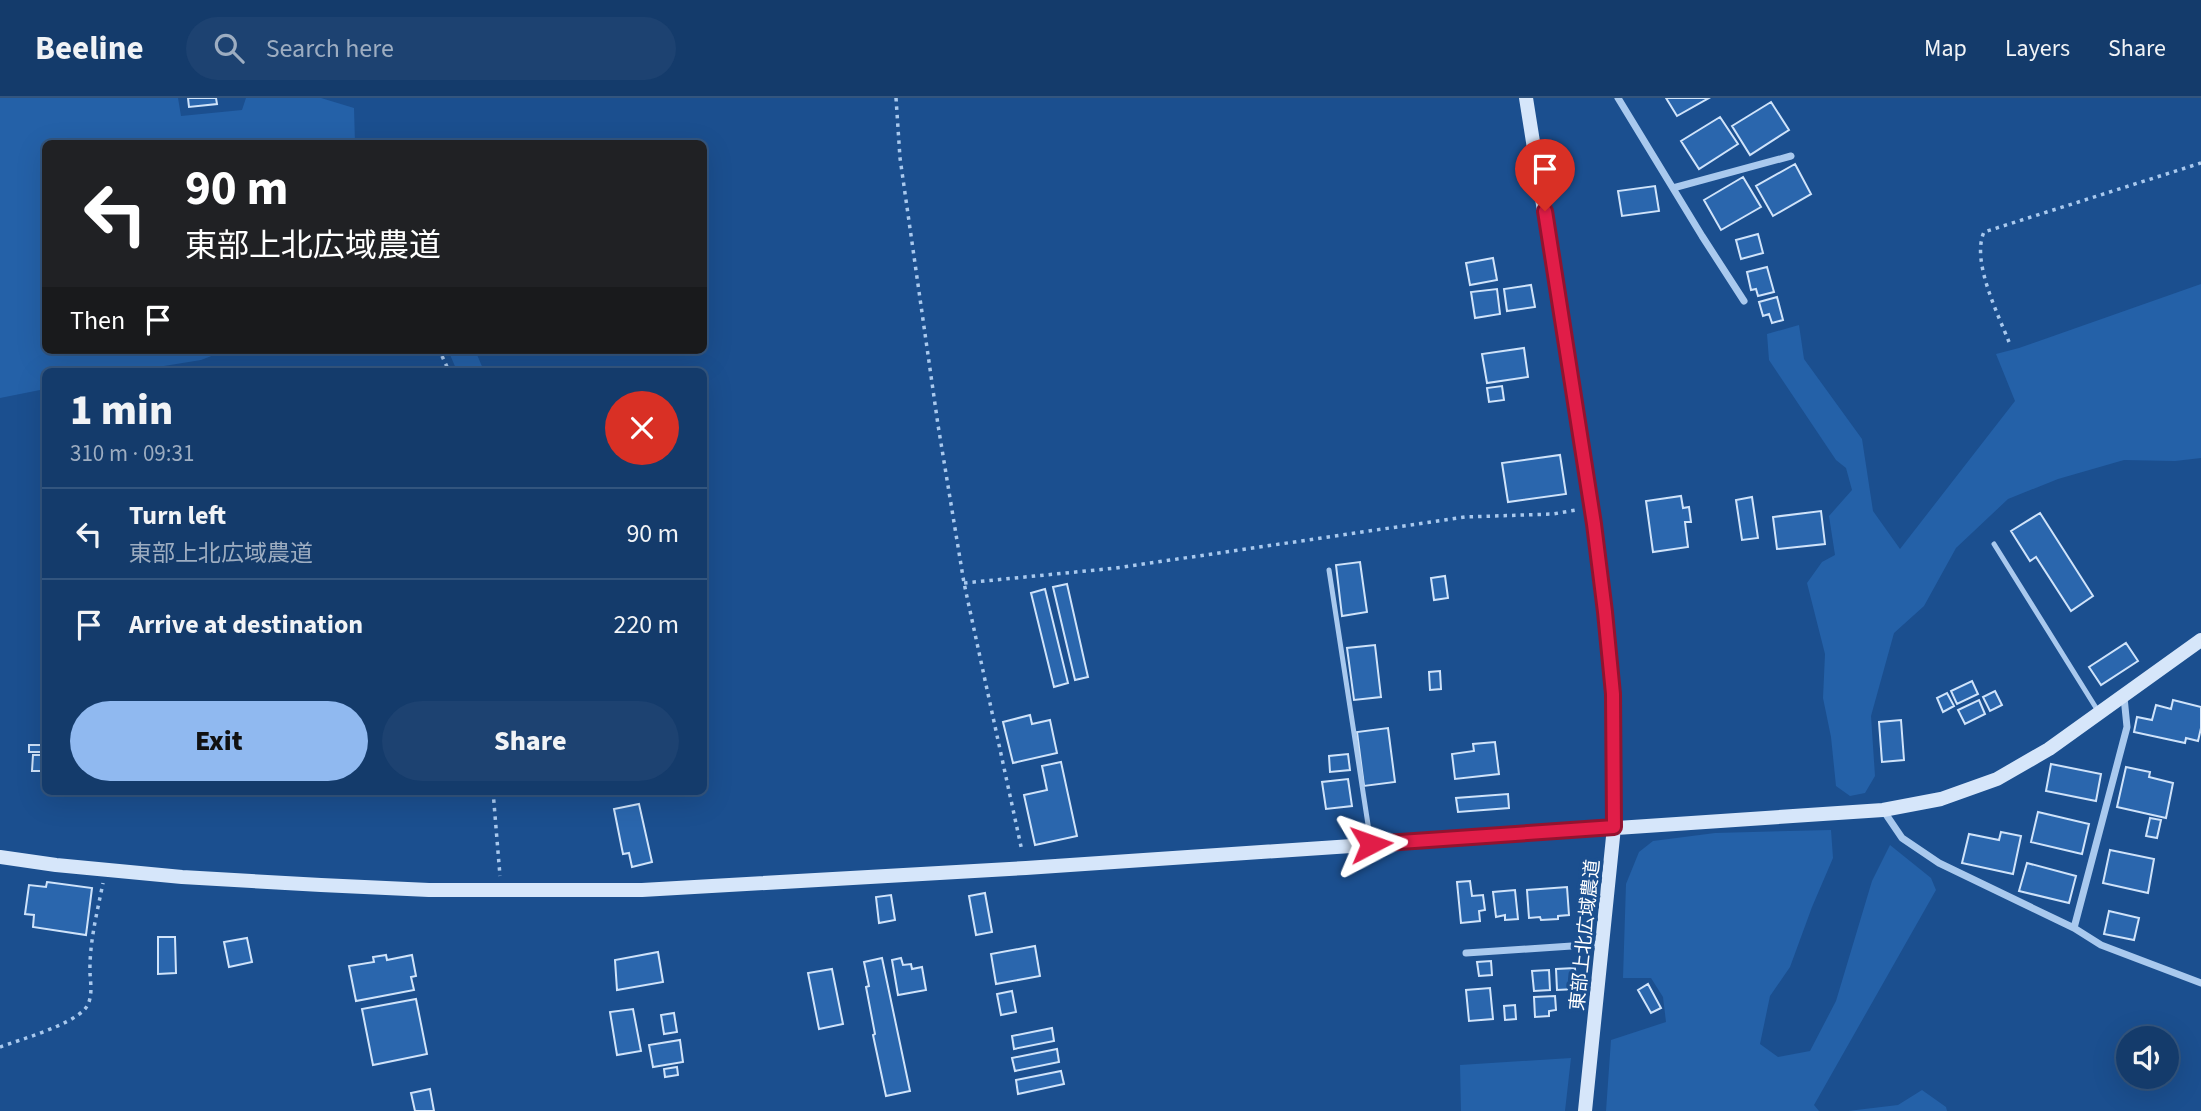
<!DOCTYPE html>
<meta charset="utf-8">
<style>
:root{--surface:#143b6b;--page:#1d4271;--text:#f1f3f6;--muted:#9dadc1;--line:#33557e;--accent:#90b9f0}
body{margin:0;font-family:"Source Sans 3","Noto Sans JP",sans-serif;background:var(--page);color:var(--text);height:100vh;display:flex;flex-direction:column;font-size:26px;white-space:nowrap}
*{box-sizing:border-box;margin:0}
p{font-size:23px;color:var(--muted)}
.icon{flex:none;width:38px;height:38px;fill:none;stroke:currentColor;stroke-width:2;stroke-linecap:round;stroke-linejoin:round}
.map{position:relative;flex:1;overflow:hidden}
.panel{position:absolute;left:42px;top:270px;width:665px;height:427px;display:flex;flex-direction:column;background:var(--surface);border-radius:10px;box-shadow:0 7px 28px #0002,0 0 0 2px var(--line)}
.panel>*{flex:none}
.guide{position:absolute;left:42px;top:42px;width:665px;height:214px;border-radius:10px;box-shadow:0 7px 28px #0002,0 0 0 2px var(--line);background:#202124;color:#fff;overflow:hidden}
.buttons{position:absolute;left:2116px;top:928px;display:grid;gap:14px}
.buttons a{display:grid;place-items:center;width:63px;height:63px;border-radius:50%;background:var(--surface);box-shadow:0 7px 28px #0002,0 0 0 2px var(--line);font-size:35px}
.pin{position:absolute;display:grid;place-items:center;width:60px;height:60px;color:#fff;margin:-72px -30px;border-radius:50% 50% 50% 0;rotate:-45deg;box-shadow:0 0 7px #0007}
.pin .icon{rotate:45deg}
.me{position:absolute;width:77px;margin:-38px;rotate:86deg;stroke-linejoin:round;filter:drop-shadow(0 0 5px #0008)}
.turn{display:flex;align-items:center;gap:24px;height:147px;padding:0 28px;font-size:32px}
.turn .icon{width:91px;height:91px;stroke-width:2.5}
.turn b{display:block;font-size:49px;line-height:60px}
.then{display:flex;align-items:center;height:66px;padding:0 28px;background:#0003;gap:14px;font-size:26px}
.round{display:grid;place-items:center;flex:none;width:74px;height:74px;border-radius:37px;background:var(--page)}
.headline{display:flex;align-items:center;justify-content:space-between;height:119px;padding:0 28px}
h1{font-size:42px;font-weight:800;line-height:52px}
.action{display:flex;gap:14px;margin-top:auto;padding:14px 28px}
.action a{flex:1;height:80px;border-radius:42px;background:var(--accent);color:#111;font-size:28px;font-weight:800;line-height:80px;text-align:center}
.action a+a{background:var(--page);color:var(--text)}
ul{padding:0;list-style:none}
li{display:flex;align-items:center;gap:21px;height:91px;padding:0 28px;border-top:2px solid var(--line)}
li div{flex:1}
li b{display:block;font-size:26px}
li em{font-style:normal}
header{display:flex;align-items:center;gap:42px;box-sizing:border-box;height:98px;padding:0 35px;background:var(--surface);border-bottom:2px solid var(--line)}
header strong{font-size:33px}
nav{display:flex;gap:38px;margin-inline-start:auto;font-size:24px}
.search{width:490px;height:63px;background:var(--page);display:flex;align-items:center;gap:18px;box-sizing:border-box;padding:0 24px;border-radius:38px;color:var(--muted);font-size:26px}
.map>svg:first-child{display:block}
.green{fill:#2461a8}
.building{fill:#2a66ad;stroke:#cfe3fa;stroke-width:2}
.lines{fill:none;stroke-linecap:round;stroke-linejoin:round}
.path{stroke:#a9c9ee;stroke-width:3.5;stroke-dasharray:3.5 5;stroke-linecap:butt}
.lane{stroke:#a9c9ee;stroke-width:5}
.street{stroke:#a9c9ee;stroke-width:7}
.secondary{stroke:#d6e6fa;stroke-width:14}
.route-casing{stroke:#92132f;stroke-width:18}
.route{stroke:#e11d48;stroke-width:12}
.labels{text-anchor:middle;stroke-width:7;stroke-linejoin:round;paint-order:stroke}
.street-label{font-size:19px;fill:#fff;stroke:#1b4f8f}
</style>
<header>
<strong>Beeline</strong>
<div class="search"><svg class="icon" aria-label="search" viewBox="0 0 24 24"><circle cx="10" cy="10" r="6"/><path d="M15 15l6 6"/></svg>Search here</div>
<nav><a>Map</a><a>Layers</a><a>Share</a></nav>
</header>
<div class="map">
<svg width="2201" height="1013" viewBox="0 0 2201 1013">
<rect width="100%" height="100%" fill="#1b4f8f"/>
<path class="green" d="M0,0H178L181,18L242,12L246,0H321L354,10L355,45L46,46V252H227L201,262L133,273H46L45,291L0,300Z
M2201,186V360L2175,363L2124,362L2058,381L2008,401L1956,450L1924,508L1894,535L1871,618L1875,678L1865,695L1850,698L1836,688L1831,639L1823,600L1825,556L1807,485L1822,464L1835,457L1829,418L1852,392L1846,370L1836,362L1769,262L1767,236L1799,227L1804,261L1862,341L1873,413L1900,451L2015,303L1996,256L2019,250Z
M448,252H475L484,273H457Z
M1831,732L1833,760L1812,809L1790,869L1770,898L1760,946L1778,959L1810,953L1836,903L1872,783L1890,747L1931,780L1936,792L1814,1007L1819,1013H1606L1611,942L1666,924L1663,899L1651,880H1623L1626,786L1639,754L1653,743L1715,735Z
M1571,960L1565,1013H1461L1460,967Z
M1922,992L1946,1009L1947,1013H1848L1898,1007Z"/>
<path class="building" d="M188,0H216L217,6L189,9Z
M1666,0H1709L1677,18Z
M1771,4L1789,32L1750,57L1732,28Z
M1720,19L1738,46L1699,71L1681,43Z
M1795,66L1811,96L1773,118L1756,88Z
M1743,79L1761,109L1721,132L1704,102Z
M1655,88L1659,113L1622,118L1618,93Z
M1758,136L1763,155L1741,161L1736,142Z
M1493,160L1497,182L1470,187L1466,165Z
M1767,169L1774,194L1758,198L1756,191L1751,192L1747,174Z
M1531,187L1535,209L1507,213L1504,191Z
M1497,191L1500,216L1475,220L1471,194Z
M1777,199L1783,222L1772,225L1769,216L1763,218L1759,204Z
M1524,250L1528,279L1487,285L1482,256Z
M1502,288L1504,302L1489,304L1487,290Z
M1560,357L1566,396L1508,404L1502,365Z
M1681,398L1683,410L1689,409L1691,424H1685L1688,449L1653,454L1646,403Z
M1752,399L1758,440L1742,442L1736,402Z
M1821,413L1825,446L1777,451L1773,419Z
M2040,415L2093,498L2071,513L2036,459L2030,463L2011,433Z
M1360,464L1367,514L1342,518L1336,467Z
M1445,478L1448,500L1434,502L1431,480Z
M1067,486L1088,579L1075,582L1053,489Z
M1045,491L1068,585L1054,589L1031,495Z
M2126,545L2138,563L2101,587L2089,569Z
M1375,547L1381,599L1354,602L1347,550Z
M1440,573L1441,591L1430,592L1429,574Z
M1972,583L1978,596L1957,606L1951,593Z
M1995,593L2002,607L1990,613L1983,599Z
M1947,595L1954,608L1943,614L1937,600Z
M1979,602L1985,616L1965,626L1958,612Z
M2173,602L2201,609V630L2198,643L2186,640L2185,645L2134,634L2137,619L2152,622L2156,607L2171,611Z
M1030,617L1032,626L1050,622L1057,655L1013,665L1003,624Z
M1901,622L1904,662L1882,664L1879,624Z
M1388,630L1395,684L1364,688L1357,634Z
M1495,644L1499,676L1455,681L1452,656L1474,653L1473,646Z
M29,647H46V654H29Z
M1348,656L1350,672L1330,674L1329,658Z
M33,657H46V673H32Z
M1061,664L1077,738L1035,747L1024,697L1047,692L1042,668Z
M2051,666L2101,676L2096,703L2046,693Z
M2126,669L2150,674L2149,679L2173,685L2166,720L2117,709Z
M1348,681L1352,708L1326,711L1322,684Z
M1508,696L1509,710L1458,714L1456,700Z
M639,706L652,764L632,769L629,755L623,756L614,711Z
M2038,714L2089,726L2082,756L2031,744Z
M2150,720L2161,722L2157,740L2146,738Z
M2001,734L2021,738L2013,776L1962,765L1969,736L1999,742Z
M2110,752L2154,761L2148,795L2103,785Z
M2027,765L2076,778L2069,805L2019,793Z
M1470,783L1472,798L1483,797L1485,812L1479,813L1480,823L1461,825L1457,784Z
M47,784L92,790L86,837L33,829L34,817L25,816L29,787L46,789Z
M1567,789L1569,817L1558,818V821L1541,822L1540,819L1529,820L1527,792Z
M1515,792L1518,821L1505,822V817L1496,819L1493,794Z
M985,795L992,834L976,837L969,798Z
M891,797L895,822L879,825L876,799Z
M2109,813L2139,820L2134,842L2104,836Z
M158,839H175L176,875L158,876Z
M247,840L252,864L229,869L224,844Z
M1035,848L1040,878L996,886L991,856Z
M658,854L663,884L617,892L615,862Z
M386,857L387,862L412,857L416,878L411,879L414,892L356,903L349,868L374,864L373,859Z
M882,860L910,993L886,998L873,937L875,936L866,889L869,888L864,864Z
M901,860L903,867L911,866L912,871L922,869L926,892L898,897L892,862Z
M1491,863L1492,877L1479,878L1477,864Z
M1575,870L1576,891L1557,892L1556,871Z
M832,871L843,926L819,931L808,875Z
M1549,872L1550,892L1534,893L1532,873Z
M1648,886L1661,910L1651,915L1638,892Z
M1490,890L1493,921L1469,923L1466,892Z
M1012,893L1016,914L1001,917L997,896Z
M1555,898L1556,912L1549,913V918L1535,919L1534,899Z
M416,901L427,956L373,967L362,911Z
M1515,907L1516,921L1505,922L1504,908Z
M633,911L641,953L617,957L610,914Z
M674,915L677,934L664,936L661,917Z
M1052,930L1054,943L1014,951L1012,938Z
M680,942L683,964L653,969L649,947Z
M1057,951L1059,964L1015,973L1012,960Z
M677,969L678,977L665,979L664,971Z
M1061,973L1064,986L1018,996L1016,982Z
M430,991L434,1013H415L411,995Z"/>
<g class="lines">
<path class="path" d="M896,0L900,60L938,327L964,485L1022,753
M2009,244C1998,216 1971,163 1984,134L2201,65
M436,252L442,258L449,273
M964,485L1116,470L1465,419L1553,416L1576,412
M493,693L500,778
M0,949C22,941 68,928 84,912C93,903 91,888 90,876C89,846 97,815 103,785"/>
<path class="lane" d="M1994,446L2098,613
M1329,472L1371,746"/>
<path class="street" d="M1618,0L1702,138L1744,203
M1673,90L1791,58
M1883,712L1902,740L1939,765L2074,830L2101,847L2201,885
M2074,830L2127,629L2124,599
M1466,855L1601,846"/>
<path class="secondary" d="M1526,0L1594,426L1613,596L1614,729L1585,1013
M0,759L56,767L182,779L321,787L429,792H642L1026,770L1883,712L1941,701L1997,681L2049,651L2201,542"/>
</g>
<g class="lines">
<defs>
<path id="route" d="M1371,746L1614,729L1613,596L1605,514L1594,426L1545,113"/>
</defs>
<use href="#route" class="route-casing"/>
<use href="#route" class="route"/>
</g>
<g class="labels">
<g class="street-label">
<text transform="translate(1584 837) rotate(-84)" y="7">東部上北広域農道</text>
</g>
</g>
</svg>
<div class="buttons">
<a><svg class="icon" aria-label="sound" viewBox="0 0 24 24"><path d="M4 9h4l5-4v14l-5-4H4zM17 9q2 3 0 6"/></svg></a>
</div>
<div class="pin" style="left:1545px;top:113px;background:#d93025"><svg class="icon" aria-label="arrive" viewBox="0 0 24 24"><path d="M6 21V4h12l-3 4 3 4H6"/></svg></div>
<svg class="me" style="left:1371px;top:746px" viewBox="-20 -20 40 40"><path d="M0-17L14 15 0 8-14 15z" fill="#e11d48" stroke="#fff" stroke-width="4"/></svg>
<div class="guide">
<div class="turn"><svg class="icon" aria-label="left" viewBox="0 0 24 24"><path d="M17 20v-9H6M10 6l-5 5 5 5"/></svg><div><b>90 m</b>東部上北広域農道</div></div>
<div class="then">Then<svg class="icon" aria-label="arrive" viewBox="0 0 24 24"><path d="M6 21V4h12l-3 4 3 4H6"/></svg></div>
</div>
<section class="panel">
<div class="headline"><div><h1>1 min</h1><p>310 m · 09:31</p></div><a class="round" style="background:#d93025;color:#fff"><svg class="icon" aria-label="close" viewBox="0 0 24 24"><path d="M6 6l12 12M18 6L6 18"/></svg></a></div>
<ul>
<li><svg class="icon" aria-label="left" viewBox="0 0 24 24"><path d="M17 20v-9H6M10 6l-5 5 5 5"/></svg><div><b>Turn left</b><p>東部上北広域農道</p></div><em>90 m</em></li>
<li><svg class="icon" aria-label="arrive" viewBox="0 0 24 24"><path d="M6 21V4h12l-3 4 3 4H6"/></svg><div><b>Arrive at destination</b></div><em>220 m</em></li>
</ul>
<div class="action"><a>Exit</a><a>Share</a></div>
</section>
</div>
